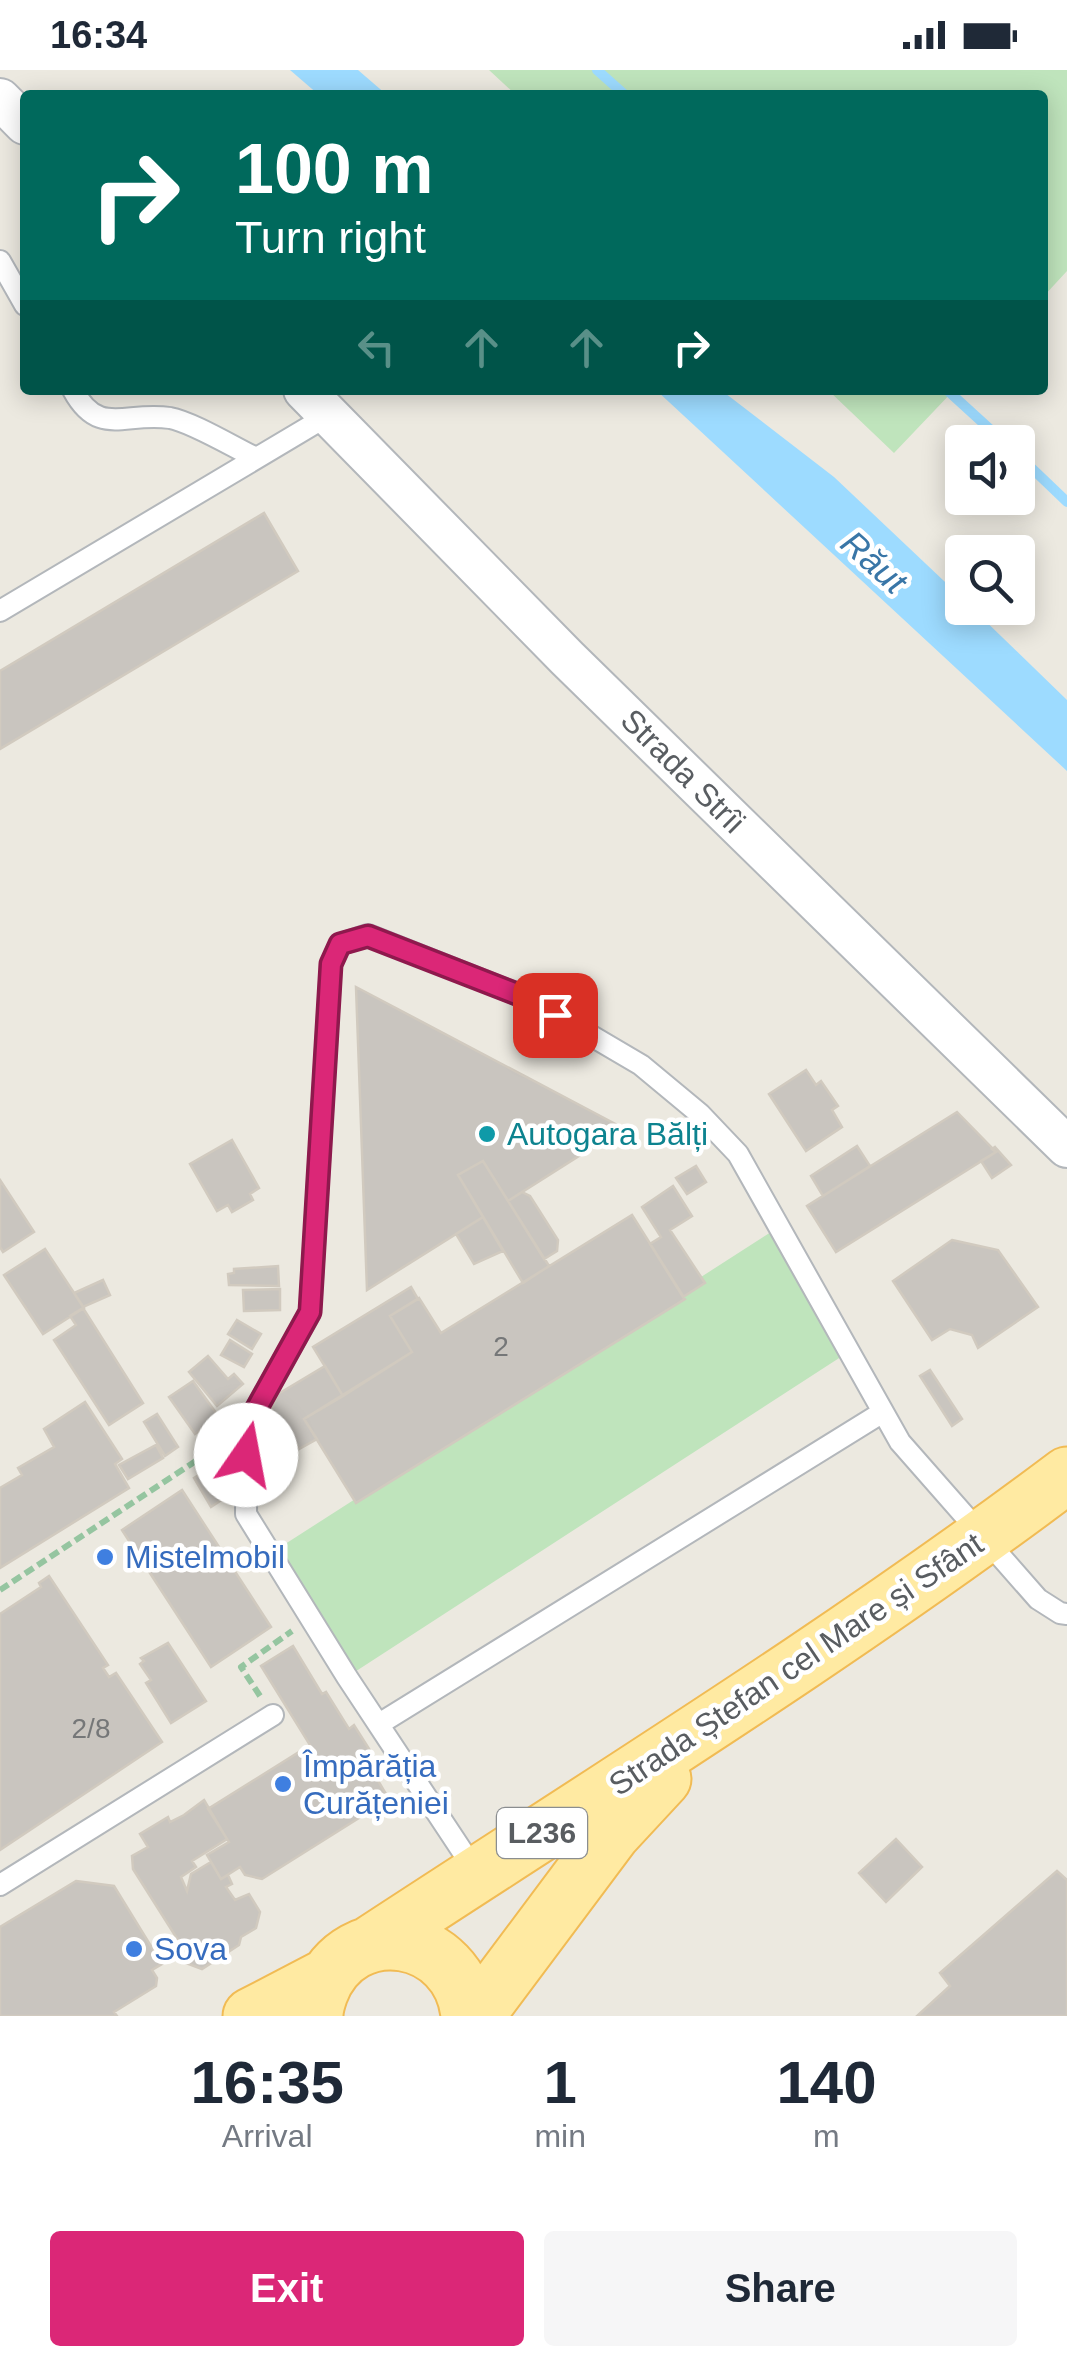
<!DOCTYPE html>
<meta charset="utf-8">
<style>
:root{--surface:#fff;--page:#f6f6f7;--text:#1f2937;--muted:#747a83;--accent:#db2777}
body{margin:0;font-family:Arial,sans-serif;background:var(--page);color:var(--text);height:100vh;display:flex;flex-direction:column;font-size:38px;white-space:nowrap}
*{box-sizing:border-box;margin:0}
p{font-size:32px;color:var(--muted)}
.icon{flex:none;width:55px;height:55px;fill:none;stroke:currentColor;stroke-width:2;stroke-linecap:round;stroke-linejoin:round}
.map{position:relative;height:1946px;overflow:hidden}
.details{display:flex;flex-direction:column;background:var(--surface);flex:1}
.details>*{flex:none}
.banner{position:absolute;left:20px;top:20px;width:1028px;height:305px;border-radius:10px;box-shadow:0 5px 25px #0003;background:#00695c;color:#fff;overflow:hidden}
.buttons{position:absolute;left:945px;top:355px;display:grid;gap:20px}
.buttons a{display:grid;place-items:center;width:90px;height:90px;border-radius:10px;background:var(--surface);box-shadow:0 5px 25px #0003;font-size:50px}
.pin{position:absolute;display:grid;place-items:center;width:85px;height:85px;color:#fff;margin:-42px;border-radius:20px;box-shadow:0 5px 15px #0006}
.me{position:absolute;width:110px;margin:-55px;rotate:12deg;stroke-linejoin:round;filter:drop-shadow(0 0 8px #0008)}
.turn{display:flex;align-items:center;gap:35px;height:210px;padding:0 50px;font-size:45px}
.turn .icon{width:130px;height:130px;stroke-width:2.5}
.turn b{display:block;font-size:70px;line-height:85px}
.lanes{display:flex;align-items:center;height:95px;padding:0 50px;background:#0003;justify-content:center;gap:50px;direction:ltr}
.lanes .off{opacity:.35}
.eta{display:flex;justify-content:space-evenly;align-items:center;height:170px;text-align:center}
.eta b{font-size:60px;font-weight:700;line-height:70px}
.primary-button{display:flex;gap:20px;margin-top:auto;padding:20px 50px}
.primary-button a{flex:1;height:115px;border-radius:10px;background:var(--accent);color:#fff;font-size:40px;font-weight:700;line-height:115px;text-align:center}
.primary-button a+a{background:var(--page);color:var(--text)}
.status{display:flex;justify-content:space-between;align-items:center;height:70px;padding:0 50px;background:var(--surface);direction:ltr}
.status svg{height:28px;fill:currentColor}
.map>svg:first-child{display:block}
.green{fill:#bfe4bc}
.water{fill:#9ddbff}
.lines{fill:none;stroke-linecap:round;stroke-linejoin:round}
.stream{stroke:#9ddbff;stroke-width:10}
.building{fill:#c9c5bf;stroke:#d1cabf;stroke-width:2.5}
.service-casing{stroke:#b3b7bb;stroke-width:24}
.minor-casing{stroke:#b3b7bb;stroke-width:44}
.primary-casing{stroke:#f1bb54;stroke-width:59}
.path{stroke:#95c5a0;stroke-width:6;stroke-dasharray:10 5;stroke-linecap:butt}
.service{stroke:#fff;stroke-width:20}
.minor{stroke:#fff;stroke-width:40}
.primary{stroke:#ffeaa2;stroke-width:55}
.route-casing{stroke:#8e194d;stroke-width:25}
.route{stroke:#db2777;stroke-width:18}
.culture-dot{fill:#0f9aa8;stroke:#fff;stroke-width:4}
.shop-dot{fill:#3f7fe0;stroke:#fff;stroke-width:4}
.labels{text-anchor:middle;stroke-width:9;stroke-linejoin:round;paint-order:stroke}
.number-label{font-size:28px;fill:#757778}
.shield{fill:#fff;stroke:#8b8e90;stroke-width:2.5}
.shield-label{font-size:30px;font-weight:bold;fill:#595d61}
.street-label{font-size:32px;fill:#595d61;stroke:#fff}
.culture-label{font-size:32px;fill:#0d838f;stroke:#fff;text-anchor:start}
.shop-label{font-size:32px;fill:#366cbe;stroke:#fff;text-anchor:start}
.water-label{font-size:35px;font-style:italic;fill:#3976a7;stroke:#fff}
</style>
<div class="status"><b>16:34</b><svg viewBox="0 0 49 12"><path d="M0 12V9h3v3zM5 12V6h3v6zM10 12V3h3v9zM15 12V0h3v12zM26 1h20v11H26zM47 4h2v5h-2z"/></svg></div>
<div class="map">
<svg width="1067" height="1946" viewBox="0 0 1067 1946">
<rect width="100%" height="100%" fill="#ece9e0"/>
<path class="green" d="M489,0H1067V201L1043,227L1042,25H516Z
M828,320H954L894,383Z
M782,1155L850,1281L347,1607L268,1485Z"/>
<path class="water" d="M290,0H358L387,25H319Z
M656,320H721L834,407L962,528V538H972L1067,630V701Z"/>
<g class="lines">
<path class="stream" d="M597,0L625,25
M947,320L1004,372
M1018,385L1067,432"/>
</g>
<path class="building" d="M264,443L298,501L0,679V601Z
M356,917L623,1058L508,1131L483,1091L458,1105L483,1147L367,1220Z
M806,1000L816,1015L821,1011L838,1036L832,1040L842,1057L806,1081L769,1024Z
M957,1042L996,1082L836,1182L807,1136Z
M232,1070L259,1118L250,1124L253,1130L232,1142L228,1135L217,1141L190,1094Z
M857,1076L870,1096L823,1126L811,1106Z
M995,1077L1011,1095L992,1108L981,1091L996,1082L992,1079Z
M483,1091L549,1196L523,1213L458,1105Z
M696,1096L706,1112L687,1124L676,1108Z
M0,1110L34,1162L3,1182L0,1177Z
M673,1116L692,1146L670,1160L705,1213L683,1227L650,1174L661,1167L642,1137Z
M522,1122L530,1126L558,1170L557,1181L544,1189L508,1131Z
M632,1145L685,1229L356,1433L304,1349L412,1282L390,1246L419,1228L441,1263Z
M483,1147L503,1181L474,1194L456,1164Z
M952,1170L998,1180L1038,1237L978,1278L972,1265L950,1259L932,1270L893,1211Z
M45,1179L84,1238L43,1264L4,1205Z
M278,1196L279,1216L229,1215L228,1204L234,1203V1199Z
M103,1210L110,1225L83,1237L74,1223Z
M411,1217L418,1229L390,1246L412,1282L343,1326L313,1277Z
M280,1219V1240L244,1241L243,1220Z
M83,1238L143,1333L109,1355L54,1270L76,1255L70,1246Z
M237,1250L261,1264L252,1279L228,1264Z
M230,1270L252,1284L244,1297L221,1285Z
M208,1286L228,1309L234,1304L243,1314L217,1336L189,1302Z
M325,1296L343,1326L304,1349L317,1369L299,1379L288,1360L282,1363L270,1344L278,1324Z
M930,1300L962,1349L952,1356L920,1306Z
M193,1311L219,1347L195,1364L169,1327Z
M85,1332L122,1389L115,1394L129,1418L0,1498V1418L22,1405L18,1398L54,1377L44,1359Z
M157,1344L178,1377L165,1386L144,1352Z
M156,1375L163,1388L128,1409L119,1395Z
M215,1395L225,1411L223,1429L211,1437L194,1408Z
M182,1420L271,1557L211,1597L122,1460Z
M49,1506L108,1595L103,1598L109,1607L116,1603L162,1672L0,1780V1544L41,1517L39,1513Z
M168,1573L206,1631L171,1653L146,1613L151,1610L140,1594L144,1591L141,1588Z
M293,1576L322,1624L326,1622L349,1659L354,1655L371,1682L364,1687L389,1729L262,1809L245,1805L240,1797L221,1809L207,1785L229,1772L208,1739L310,1675L261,1596Z
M204,1730L227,1769L192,1791L196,1797L181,1807L187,1821L191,1804L211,1792L221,1809L228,1805L232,1814L226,1817L235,1830L249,1824L260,1842L256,1858L241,1867L239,1875L202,1899L183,1892L190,1889L133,1799L132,1786L148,1777L140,1764L168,1747L170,1752L184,1745Z
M896,1769L922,1797L886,1832L859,1803Z
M1057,1801L1067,1810V1946H917L950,1916L940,1903Z
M76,1811L114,1816L162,1894L152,1900L157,1908L156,1916L114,1942L117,1946H0V1857Z"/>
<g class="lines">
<defs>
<path id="service" d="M0,191L25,235
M73,320C99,368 125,341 170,348C192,352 235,378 256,388
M0,541L329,345
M379,1654L883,1342
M476,1802L347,1607L246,1444L247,1355L310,1243L331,894L341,874L368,865L527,928L641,995L700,1044L738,1084L900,1372L1038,1529L1060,1543L1067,1544
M0,1815L273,1645"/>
<path id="minor" d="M0,29L25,54
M304,320L567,588L1067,1077"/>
<path id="primary" d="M369,1875C604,1721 842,1574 1067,1405
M251,1946L326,1907
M315,1946C315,1937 317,1932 320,1923C350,1843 461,1862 469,1946
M476,1946L612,1764L663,1709"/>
</defs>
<use href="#service" class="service-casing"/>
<use href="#minor" class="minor-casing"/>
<use href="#primary" class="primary-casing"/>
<path class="path" d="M0,1520L220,1375
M260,1626L241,1597L292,1561"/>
<use href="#service" class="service"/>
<use href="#minor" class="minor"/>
<use href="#primary" class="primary"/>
</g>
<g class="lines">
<defs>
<path id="route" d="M246,1385L247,1356L310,1242L331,894L340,874L368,866L527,928L555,945"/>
</defs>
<use href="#route" class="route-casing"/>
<use href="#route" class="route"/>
</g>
<circle class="culture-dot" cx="487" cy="1064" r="10"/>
<g class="shop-dot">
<circle cx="105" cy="1487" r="10"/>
<circle cx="283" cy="1714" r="10"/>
<circle cx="134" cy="1879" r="10"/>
</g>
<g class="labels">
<g class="number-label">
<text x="501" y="1286">2</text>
<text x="91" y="1668">2/8</text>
</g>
<rect class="shield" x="497" y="1738" width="90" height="50" rx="8"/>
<g class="shield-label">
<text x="542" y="1773">L236</text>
</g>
<g class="street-label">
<text transform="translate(683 701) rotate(45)" y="11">Strada Strîi</text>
<text transform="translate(796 1594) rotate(-34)" y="11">Strada Ștefan cel Mare și Sfânt</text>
</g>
<g class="culture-label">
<text x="507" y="1075">Autogara Bălți</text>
</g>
<g class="shop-label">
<text x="125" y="1498">Mistelmobil</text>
<text x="303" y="1707">Împărăția<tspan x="303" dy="37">Curățeniei</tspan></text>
<text x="154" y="1890">Sova</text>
</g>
<g class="water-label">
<text transform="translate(874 492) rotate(42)" y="12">Răut</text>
</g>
</g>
</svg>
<div class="buttons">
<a><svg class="icon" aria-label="sound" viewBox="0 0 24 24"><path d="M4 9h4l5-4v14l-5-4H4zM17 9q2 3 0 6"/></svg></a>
<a><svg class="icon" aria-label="search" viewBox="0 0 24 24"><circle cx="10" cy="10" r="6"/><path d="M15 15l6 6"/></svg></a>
</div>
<div class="pin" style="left:555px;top:945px;background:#d93025"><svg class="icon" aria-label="arrive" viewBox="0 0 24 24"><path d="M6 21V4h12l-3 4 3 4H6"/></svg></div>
<svg class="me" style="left:246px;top:1385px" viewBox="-20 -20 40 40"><circle r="19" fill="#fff"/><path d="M0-13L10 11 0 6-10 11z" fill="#db2777"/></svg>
<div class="banner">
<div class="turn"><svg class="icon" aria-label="right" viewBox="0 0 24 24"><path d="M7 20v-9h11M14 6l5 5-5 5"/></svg><div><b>100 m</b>Turn right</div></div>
<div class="lanes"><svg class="icon off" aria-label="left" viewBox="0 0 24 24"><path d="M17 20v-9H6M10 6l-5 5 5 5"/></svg><svg class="icon off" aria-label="ahead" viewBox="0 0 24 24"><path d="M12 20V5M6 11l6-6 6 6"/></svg><svg class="icon off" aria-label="ahead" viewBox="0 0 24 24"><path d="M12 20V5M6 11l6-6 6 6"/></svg><svg class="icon" aria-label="right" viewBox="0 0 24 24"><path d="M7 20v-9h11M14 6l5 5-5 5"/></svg></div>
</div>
</div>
<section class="details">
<div class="eta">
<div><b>16:35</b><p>Arrival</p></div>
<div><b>1</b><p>min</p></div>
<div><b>140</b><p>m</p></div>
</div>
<div class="primary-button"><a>Exit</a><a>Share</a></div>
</section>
